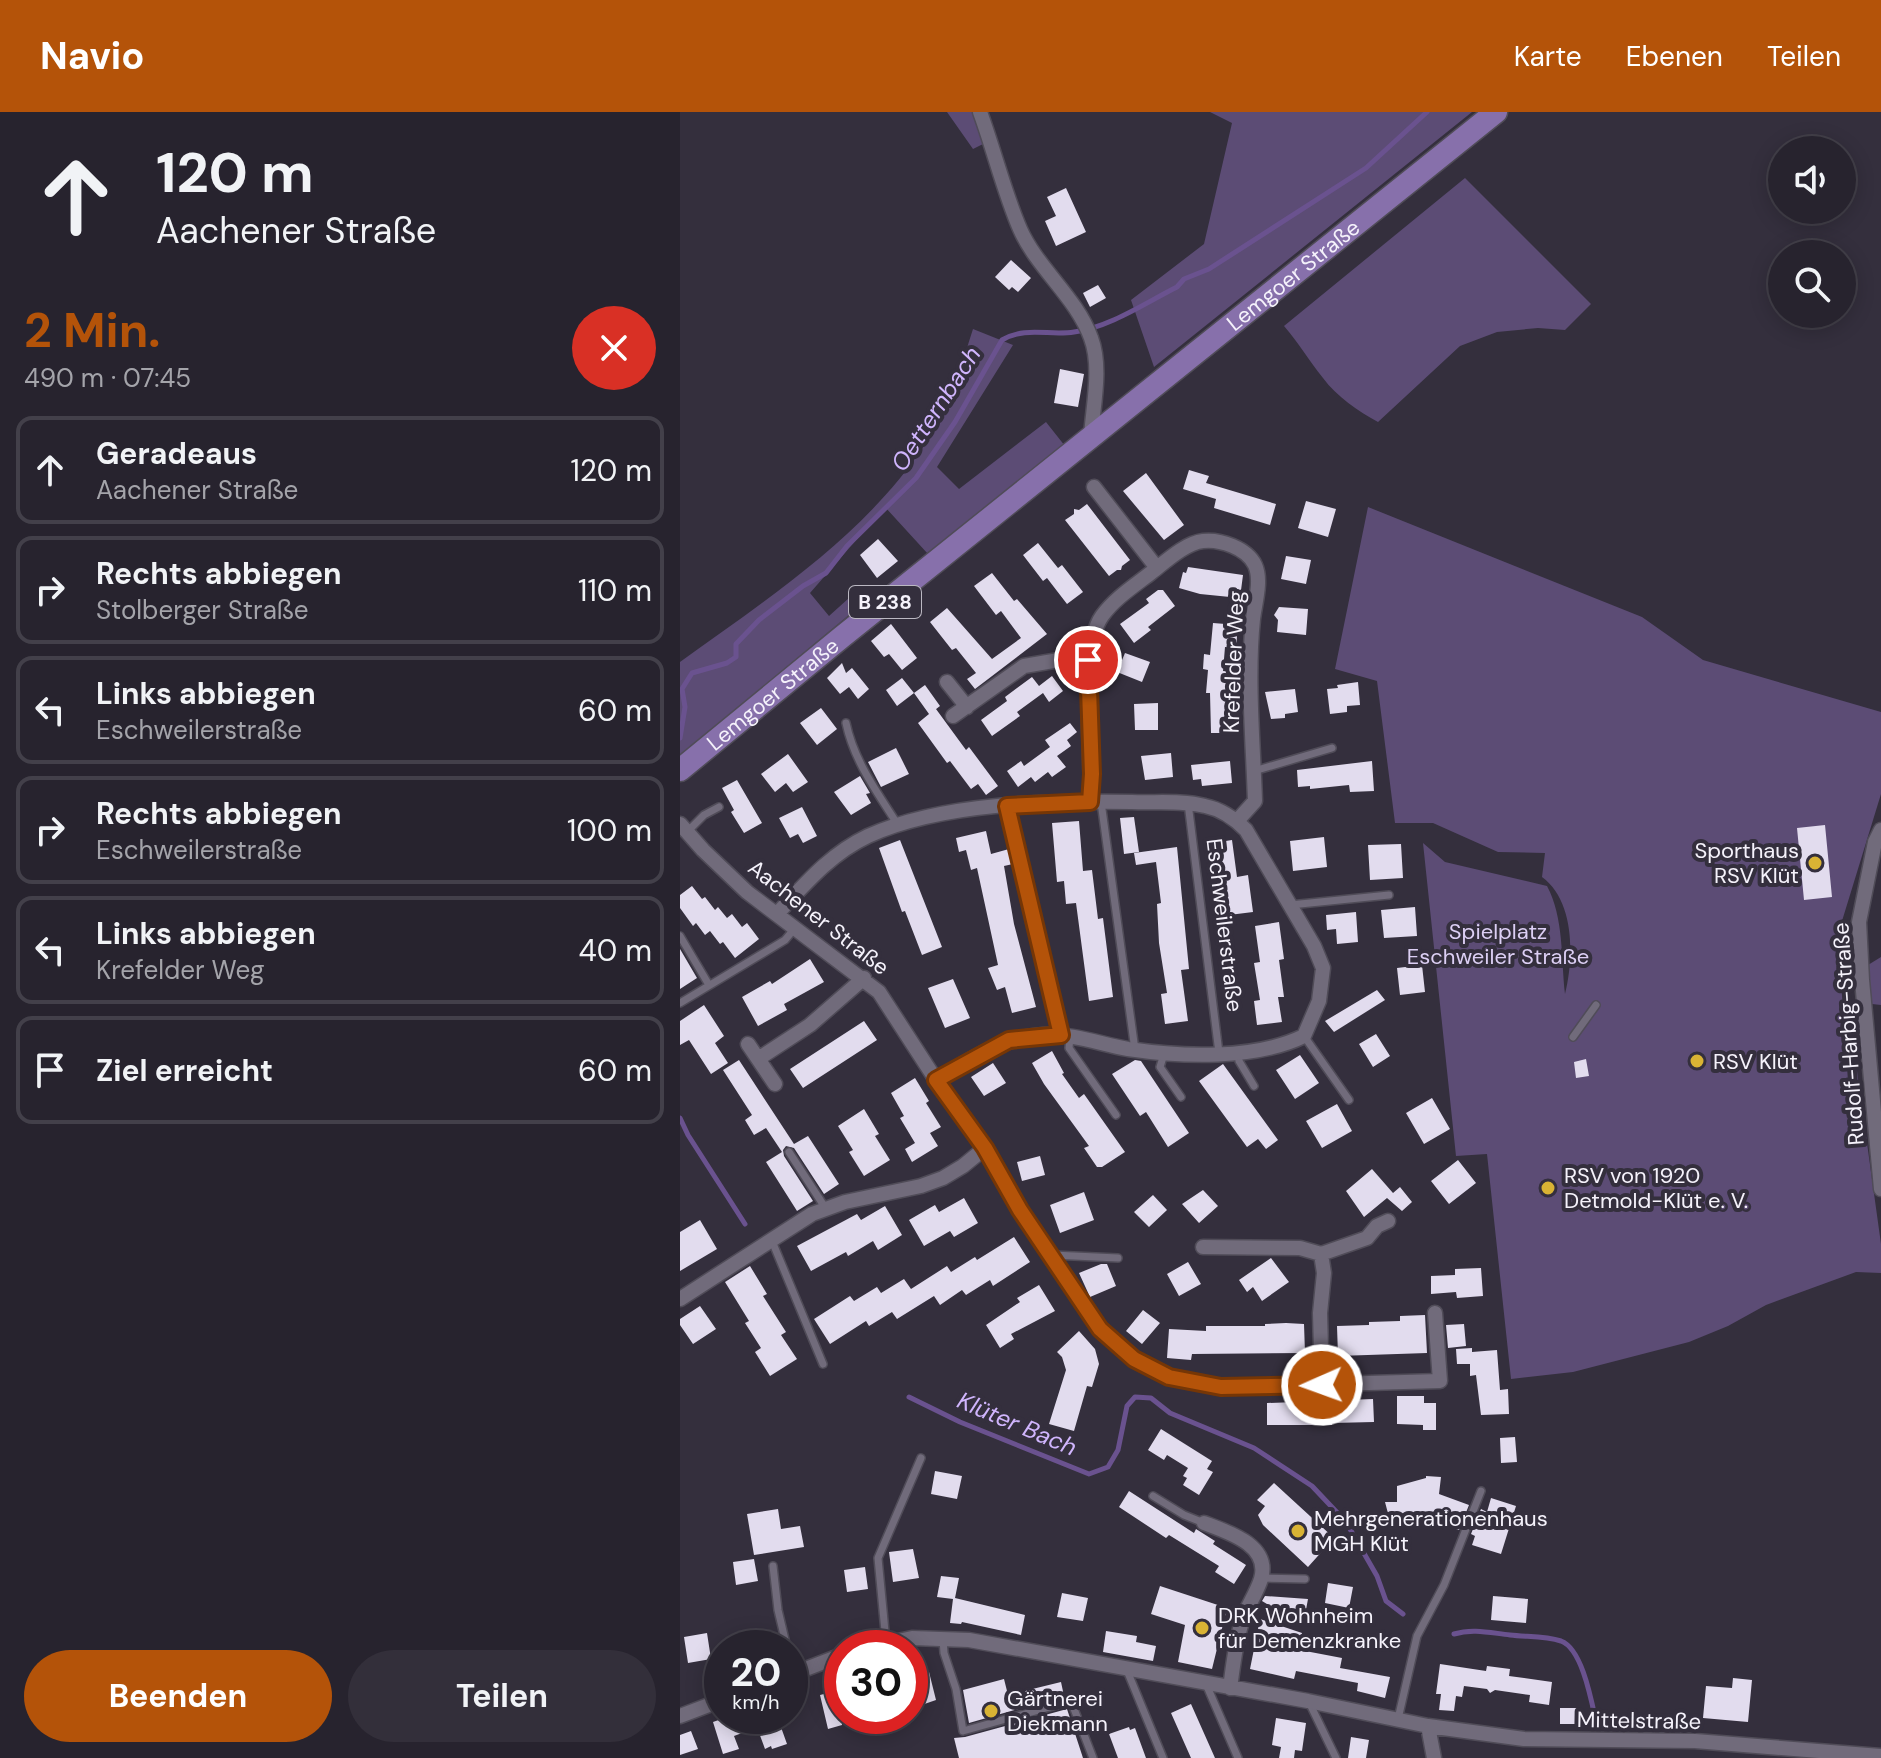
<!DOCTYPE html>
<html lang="de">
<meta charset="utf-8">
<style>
:root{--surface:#27232e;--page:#332f3a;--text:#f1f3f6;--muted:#a4a4aa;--line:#43404a;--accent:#b45309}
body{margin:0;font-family:"DM Sans",sans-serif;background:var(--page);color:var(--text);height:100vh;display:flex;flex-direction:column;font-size:30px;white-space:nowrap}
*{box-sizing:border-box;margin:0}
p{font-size:26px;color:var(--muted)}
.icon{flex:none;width:44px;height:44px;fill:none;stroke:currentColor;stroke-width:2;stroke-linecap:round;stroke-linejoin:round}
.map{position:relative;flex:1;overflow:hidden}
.drawer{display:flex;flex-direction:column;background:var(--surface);width:680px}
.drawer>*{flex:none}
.hud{background:#27232e;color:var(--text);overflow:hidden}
.buttons{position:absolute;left:1088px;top:24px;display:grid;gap:16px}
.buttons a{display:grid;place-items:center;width:88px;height:88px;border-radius:50%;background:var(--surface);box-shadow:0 4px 20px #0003,0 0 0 2px var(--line);font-size:40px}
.speed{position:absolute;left:24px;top:1518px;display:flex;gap:16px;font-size:40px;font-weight:700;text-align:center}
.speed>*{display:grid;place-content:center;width:104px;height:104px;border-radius:50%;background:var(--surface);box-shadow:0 4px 20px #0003,0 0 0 2px var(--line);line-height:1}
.speed small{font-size:20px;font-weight:400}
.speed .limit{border:12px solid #d22;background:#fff;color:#111}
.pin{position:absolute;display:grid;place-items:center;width:68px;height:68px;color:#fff;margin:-34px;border:4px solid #fff;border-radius:50%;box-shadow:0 2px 8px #0007}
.me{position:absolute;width:88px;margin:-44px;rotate:268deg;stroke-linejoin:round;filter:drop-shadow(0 0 6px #0008)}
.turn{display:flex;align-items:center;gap:28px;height:168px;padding:0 24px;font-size:36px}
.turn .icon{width:104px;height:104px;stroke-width:2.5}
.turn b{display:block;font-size:56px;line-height:68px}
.round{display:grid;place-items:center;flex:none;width:84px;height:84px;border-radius:42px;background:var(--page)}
.overview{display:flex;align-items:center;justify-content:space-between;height:136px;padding:0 24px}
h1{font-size:48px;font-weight:700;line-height:60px;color:var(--accent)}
.action{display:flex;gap:16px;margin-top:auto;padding:16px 24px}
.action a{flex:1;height:92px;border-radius:48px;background:var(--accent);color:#fff;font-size:32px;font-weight:700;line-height:92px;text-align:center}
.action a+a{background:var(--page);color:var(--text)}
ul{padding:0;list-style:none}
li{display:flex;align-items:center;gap:24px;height:108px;margin:0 16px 12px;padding:0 8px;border:4px solid var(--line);border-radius:16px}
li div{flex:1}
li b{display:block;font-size:30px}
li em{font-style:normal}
header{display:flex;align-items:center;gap:48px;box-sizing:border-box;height:112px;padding:0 40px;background:var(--accent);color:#fff}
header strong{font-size:38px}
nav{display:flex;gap:44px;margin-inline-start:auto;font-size:28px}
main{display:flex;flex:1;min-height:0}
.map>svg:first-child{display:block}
.green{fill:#5c4c75}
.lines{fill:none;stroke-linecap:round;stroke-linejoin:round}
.stream{stroke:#6a528f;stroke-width:5}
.building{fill:#e2dcee}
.lane-casing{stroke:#504c58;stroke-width:10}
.street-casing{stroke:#504c58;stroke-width:17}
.primary-casing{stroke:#504c58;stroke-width:25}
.lane{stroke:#716b7b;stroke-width:7}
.street{stroke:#716b7b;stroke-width:14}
.primary{stroke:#8770ab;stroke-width:22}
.route-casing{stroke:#753606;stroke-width:20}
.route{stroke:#b45309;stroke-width:14}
.poi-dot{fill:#d9b334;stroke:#342f3d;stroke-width:3}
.labels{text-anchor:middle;stroke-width:8;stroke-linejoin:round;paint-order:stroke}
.shield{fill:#342f3d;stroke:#bbb8c2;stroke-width:2}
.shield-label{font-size:20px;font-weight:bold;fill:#f5f2fb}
.street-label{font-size:22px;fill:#f5f2fb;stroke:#342f3d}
.poi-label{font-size:22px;fill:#f5f2fb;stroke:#342f3d;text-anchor:start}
.park-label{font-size:22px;fill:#dccff4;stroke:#342f3d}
.water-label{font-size:24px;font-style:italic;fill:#d0b5fd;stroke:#342f3d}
</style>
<header>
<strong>Navio</strong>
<nav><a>Karte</a><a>Ebenen</a><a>Teilen</a></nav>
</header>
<main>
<section class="drawer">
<div class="hud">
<div class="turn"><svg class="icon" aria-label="ahead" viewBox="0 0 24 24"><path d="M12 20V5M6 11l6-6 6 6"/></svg><div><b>120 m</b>Aachener Straße</div></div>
</div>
<div class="overview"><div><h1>2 Min.</h1><p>490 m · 07:45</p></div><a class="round" style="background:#d93025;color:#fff"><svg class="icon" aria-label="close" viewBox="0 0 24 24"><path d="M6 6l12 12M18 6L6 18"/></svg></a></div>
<ul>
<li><svg class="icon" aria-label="ahead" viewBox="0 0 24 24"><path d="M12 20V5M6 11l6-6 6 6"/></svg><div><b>Geradeaus</b><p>Aachener Straße</p></div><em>120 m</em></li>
<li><svg class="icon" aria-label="right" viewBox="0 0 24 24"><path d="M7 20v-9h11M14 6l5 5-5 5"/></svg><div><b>Rechts abbiegen</b><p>Stolberger Straße</p></div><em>110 m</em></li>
<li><svg class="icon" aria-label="left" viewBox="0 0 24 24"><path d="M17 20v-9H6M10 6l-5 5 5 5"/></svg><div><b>Links abbiegen</b><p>Eschweilerstraße</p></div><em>60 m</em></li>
<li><svg class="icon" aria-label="right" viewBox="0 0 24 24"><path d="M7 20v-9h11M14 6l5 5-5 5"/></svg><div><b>Rechts abbiegen</b><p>Eschweilerstraße</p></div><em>100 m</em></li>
<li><svg class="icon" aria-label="left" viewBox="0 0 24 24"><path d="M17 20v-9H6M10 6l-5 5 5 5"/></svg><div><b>Links abbiegen</b><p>Krefelder Weg</p></div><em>40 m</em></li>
<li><svg class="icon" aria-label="arrive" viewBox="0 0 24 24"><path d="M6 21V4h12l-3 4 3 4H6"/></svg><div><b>Ziel erreicht</b></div><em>60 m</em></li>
</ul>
<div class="action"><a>Beenden</a><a>Teilen</a></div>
</section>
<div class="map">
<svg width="1201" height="1646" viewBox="0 0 1201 1646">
<rect width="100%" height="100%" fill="#342f3d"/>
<path class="green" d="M267,0H292L303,32L293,37Z
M530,0H792L474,255L451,188L524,132L552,11Z
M785,66L911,192L885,218L858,216L817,220L780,234L698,310C678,299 657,285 643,266C629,249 619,231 604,214Z
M293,217L333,233L257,355L279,377L366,310L385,334L248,442L205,395L130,481L149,504L169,486L175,498L0,644V550C87,487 183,425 243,335C251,323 261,311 266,299C277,272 284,244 293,217Z
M688,395L962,505L1023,548L1201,600V682L1158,822L1201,1132V1161L1176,1160L1086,1193L1048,1214L1009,1230L893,1260L831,1267L807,1042L776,1044L743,731L765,750L867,774C884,806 881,846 885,882C894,846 895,789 862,765L865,741L818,740L753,711H715L697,569L655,557Z
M1201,845V893L1192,892L1188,853Z"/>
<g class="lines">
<path class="stream" d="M0,626L5,595L2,577L12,561L47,551L56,545V532L79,508L123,474L146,461L167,434L236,366L275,310L322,228C346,214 369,224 394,220C430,215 465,191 497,175L504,167L529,157L686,56L747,0
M0,1006L8,1023L65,1112
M229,1285L280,1310L409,1362L428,1355L438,1338L447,1294L455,1285L471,1286L490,1301L574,1336L632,1374L666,1410L697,1464L706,1489L723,1502
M774,1522C793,1516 811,1521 830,1523C847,1525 865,1524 881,1529C903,1537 912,1592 917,1614"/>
</g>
<path class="building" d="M386,76L406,120L376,134L365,109L376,104L367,85Z
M331,148L351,166L338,180L332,175L329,178L315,165Z
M418,173L426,186L410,195L403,181Z
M380,257L404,262L398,295L374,291Z
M509,358L529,364L526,371L596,392L590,413L534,396L536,387L503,377Z
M466,361L504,413L484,428L443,379Z
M626,389L656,397L648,425L618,416Z
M407,392L450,448L442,454L441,458H437L429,464L385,408L394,402V397L399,398Z
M198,427L218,449L197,466L180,443Z
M358,431L378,456L382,453L403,480L387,492L367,466L363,469L343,443Z
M606,444L631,448L626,472L601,467Z
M508,455L563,463L560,486L520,482L499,476L503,460L506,461Z
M312,461L334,489L337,487L367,522L295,577L287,567L296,561L276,536L272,538L250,510L267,496L312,547L341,526L321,499L316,503L294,474Z
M478,478H483L495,494L468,515L471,518L454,531L440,512L469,491L466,487Z
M599,495L628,497L626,523L597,520L598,508L594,503Z
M533,511L558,513L556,536L545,535L543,559L554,560L550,602H555L556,621H531L530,581H526L528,558L523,557L524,542L530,543Z
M211,512L237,546L222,558L209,542L204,545L191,529Z
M445,541L470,550L462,570L437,560Z
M162,551L166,561L172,556L189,577L178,587L169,575L160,582L147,566Z
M372,564L383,579L369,590L363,581L337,600L340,604L312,624L301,608L327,589L325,585L352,565L359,574Z
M222,566L234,581L217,594L206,578Z
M678,570L680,593L667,594V600L650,602L647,577L658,576L657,573Z
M245,573L260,594L251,601L256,597L286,638L289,635L318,674L306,683L298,672L291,677L270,649L267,651L238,611L249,602L234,581Z
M615,577L618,600L605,602V606L591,607L585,580Z
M478,591V618H455L454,592Z
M141,596L157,617L137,633L120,611Z
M390,611L397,620L387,628L391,634L377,644L386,655L372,665L368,660L355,670L351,665L338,675L327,659L341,649L344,654L370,635L365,628Z
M216,636L229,662L201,675L188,650Z
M491,641L493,665L465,668L461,644Z
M108,642L128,670L113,680L106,671L95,680L81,662Z
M550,649L552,671L522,674L521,667L513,668L511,653Z
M692,649L694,679L670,680L669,673L630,677V674L618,675L617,658Z
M180,664L190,681L186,682L191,691L171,703L154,680Z
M57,668L82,711L64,721L51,700L54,698L42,676Z
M122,695L137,724L123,731L118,722L110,726L99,706Z
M454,705L459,740L444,742L440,706Z
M399,709L403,759L412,758L418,807L423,806L433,885L409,889L396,791L386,792L384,769L377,770L372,711Z
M1145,713L1152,785L1124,788L1117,716Z
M306,719L311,742L329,737L333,752L324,754L334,812L356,895L332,901L325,875L317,878L308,856L318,853L297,756L291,758L286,738L279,740L276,726Z
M644,725L647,755L613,759L610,729Z
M220,728L262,835L242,843L225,799L222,800L199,736Z
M552,728L557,765L568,763L573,800L549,803L544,767L533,769L527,732Z
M721,732L723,766L690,768L688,733Z
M497,735L509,857L501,858L508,909L485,912L481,882L487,881L479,831L477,792L481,791L476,750L456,753L454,741Z
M12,774L22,787L25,785L35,798L38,795L47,806L52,802L62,815L67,811L79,827L55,846L43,830L40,832L30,819L25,823L16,811L13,814L0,796V783Z
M735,795L737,824L704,826L701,798Z
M676,800L678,830L657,832L656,817L647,818L646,803Z
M599,810L604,847L599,848L604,885H598L602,910L577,913L574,889L580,888L574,851L580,850L575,814Z
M0,837L17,866L0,877Z
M130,847L144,870L104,892L107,898L78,914L62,885L90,869L92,872Z
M742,853L745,880L720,883L717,856Z
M273,867L290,906L265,916L248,876Z
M697,878L705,888L654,920L645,909Z
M24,893L44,924L35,931L48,951L31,962L9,928L0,933V909Z
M184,909L197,928L123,976L110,957Z
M696,922L710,944L693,955L679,932Z
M372,939L384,961L382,962L399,986L404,982L445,1040L422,1055H417L404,1036L409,1034L364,972L352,951Z
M620,943L639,971L615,987L596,958Z
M906,947L909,964L896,966L894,950Z
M59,948L114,1032L128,1024L159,1072L144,1082L114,1036L106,1034L103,1038L104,1044L133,1089L117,1099L86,1050L102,1040L86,1016L74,1023L65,1008L72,1003L43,958Z
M455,948L461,949L509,1021L488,1035L466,1000L460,1004L432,962Z
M313,951L326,971L304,984L291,965Z
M543,952L598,1028L586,1037L578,1027L567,1035L519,969Z
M235,966L249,989L246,991L261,1015L250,1021L258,1034L232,1050L225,1037L235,1031L220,1006L224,1004L211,981Z
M752,986L770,1017L744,1032L726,1001Z
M657,992L672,1019L642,1036L626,1009Z
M184,997L199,1022L195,1024L210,1048L184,1064L169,1040L173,1038L158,1014Z
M360,1044L365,1063L342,1069L337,1050Z
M778,1048L796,1071L769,1092L751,1069Z
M692,1057L713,1081L720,1075L732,1090L722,1099L707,1086L684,1105L666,1079Z
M523,1078L538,1094L519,1111L502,1092Z
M404,1080L414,1108L380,1121L370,1093Z
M473,1083L487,1098L469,1115L454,1100Z
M284,1086L298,1111L274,1125L270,1119L244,1134L229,1108L255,1093L259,1100Z
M205,1094L222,1123L198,1138L193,1129L168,1144L166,1140L131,1159L117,1134L177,1102L181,1108Z
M20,1108L37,1137L0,1159V1120Z
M334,1125L350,1150L313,1174L310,1168L286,1183L282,1178L260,1193L254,1184L217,1207L212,1200L189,1214L186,1209L150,1232L134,1207L170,1184L174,1189L197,1175L201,1181L224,1167L231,1177L267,1154L271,1160L295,1145L297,1148Z
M591,1146L609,1170L582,1189L573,1175L567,1180L559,1168Z
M508,1150L521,1172L499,1184L487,1162Z
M421,1152H427L436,1174L410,1185L399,1161Z
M70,1154L87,1182L83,1184L106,1220L101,1223L117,1247L90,1264L75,1240L81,1236L65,1211L69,1209L45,1170Z
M801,1156L803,1184L777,1186L776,1180L751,1182V1164L775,1163V1157Z
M359,1173L375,1199L331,1222L334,1227L320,1236L306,1213L340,1190L337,1186Z
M20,1194L36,1217L13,1232L0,1213V1207Z
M463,1198L480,1211L462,1232L446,1219Z
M745,1203L747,1241L658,1244L657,1214L689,1213V1210L720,1209V1204Z
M606,1211L624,1212L625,1241L512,1242L511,1248L487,1246L489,1217L526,1219V1214H585V1212Z
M784,1212L786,1234L768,1236L766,1213Z
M399,1219L415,1237L419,1252L412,1275L407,1274L394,1319L369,1312L386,1258L382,1245L377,1240Z
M792,1236V1240L817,1238L820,1278L828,1277L829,1302L801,1303L796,1263L790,1264V1252H777L776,1237Z
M717,1284H744V1291H756V1318H743V1313L717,1312Z
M693,1287L694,1310L652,1311V1313H587V1291Z
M481,1317L532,1349L527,1357L533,1360L519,1383L503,1373L507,1366L503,1364L508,1356L487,1343L484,1348L468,1338Z
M835,1325L837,1350L821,1351L820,1326Z
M255,1359L282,1364L277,1387L251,1382Z
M746,1364L761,1365L759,1382L789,1393L779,1418L765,1414L764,1405L737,1402L710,1409L705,1390H717V1374L746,1366Z
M594,1371L654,1426L628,1455L583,1413L578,1403L585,1394L577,1388Z
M449,1379L514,1421L516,1417L535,1429L533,1432L566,1453L554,1472L535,1460L539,1454L489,1423L486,1426L439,1395Z
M811,1386L836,1394L821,1442L792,1433L795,1424L791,1422L801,1397L807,1400Z
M98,1397L101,1417L120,1414L124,1435L74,1443L67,1402Z
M233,1437L239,1466L213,1470L209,1440Z
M74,1447L78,1469L56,1473L53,1450Z
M185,1455L188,1477L167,1480L164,1458Z
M261,1464L279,1466L275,1486L345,1503L341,1523L282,1510L281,1512L270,1511L273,1487L257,1485Z
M648,1471L673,1475L669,1496L645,1491Z
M480,1474L547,1496L532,1557L498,1550L505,1513L471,1502Z
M382,1481L408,1486L403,1509L377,1505Z
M585,1484L628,1487L623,1514L582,1489Z
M813,1484L848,1487L846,1511L811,1508Z
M580,1507L622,1521L620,1538L662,1546L660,1556L710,1565L705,1586L677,1579L678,1571L616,1559L614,1567L570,1557Z
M426,1519L457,1524L456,1530L476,1534L473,1549L423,1540Z
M27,1521L31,1547L8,1551L4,1525Z
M760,1552L806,1559L807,1554L830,1557L829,1564L872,1570L869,1593L849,1590L850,1583L815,1578L810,1581L807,1577L784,1574L782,1585L776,1584L774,1599L759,1598L761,1582H756Z
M249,1560L256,1588L230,1597V1564Z
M1053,1566L1072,1568L1068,1610L1023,1606L1026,1574L1052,1576Z
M324,1567L328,1583L381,1570L384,1584L289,1611L283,1578Z
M152,1580L154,1590L162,1588V1613L148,1617L140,1583Z
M511,1592L535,1646H511L491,1601Z
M880,1596H898V1612H880Z
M387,1597L403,1646H279L274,1626L285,1625Z
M50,1604H55L62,1621L54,1624L59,1637L43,1642L33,1610Z
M82,1604H97L107,1632L92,1637L91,1634L85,1637L78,1618L86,1615Z
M596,1606L626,1611L622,1639L615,1638L614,1646H599L601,1635L592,1633Z
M449,1615L450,1618L455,1616L466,1646H438L429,1622Z
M11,1619L18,1637L0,1643V1623Z
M671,1625L689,1628L686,1646H668Z"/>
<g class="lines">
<defs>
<path id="lane" d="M166,611C174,649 197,680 218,713
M574,659L652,636
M421,690L455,938
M508,691L539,941
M327,694L381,923
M7,720L24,703L39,695
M610,793L709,783
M0,824L29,873
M0,891L105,828L115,816
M624,924L669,988
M390,925L389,936L436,1003
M893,925L916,893
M558,940L559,949L574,974
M484,942L480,955L501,985
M109,1040L146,1097
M92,1129L143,1252
M372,1143L438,1146
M473,1384L504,1403L524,1411
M93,1454L98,1498L107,1536
M581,1466L625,1467
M263,1527L264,1541L276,1577L283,1619L391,1589L413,1646
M206,1530L198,1446L241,1346
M110,1547L114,1562
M446,1556L483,1646
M526,1572L558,1646
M629,1590L656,1646
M718,1607L737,1524L764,1473L801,1379"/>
<path id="street" d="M300,0C314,38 324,80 340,117C357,156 397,186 411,226C422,255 413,294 411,324
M414,375L477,456
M267,570L287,595
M273,604L344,554L379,548H408
M410,690C414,643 398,538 422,504C435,486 454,474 472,460C485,450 505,431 523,429C540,427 567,436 575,453C582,468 575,491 573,507C567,566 573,629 575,689L557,709
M0,712L23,738L67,780L199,880L256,968L305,1036L340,1098L399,1187L420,1217L454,1247L489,1265L541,1275L760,1269L755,1201
M1201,718L1195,730L1179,810L1182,868L1201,1077
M97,802C125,772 150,742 188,724C263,690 370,689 452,690C475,691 502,688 525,694C540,697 555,707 566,718L634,834L643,856L639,889L624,924C575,948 502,945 448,937C420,932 392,921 363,923C323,925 290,948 256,968
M68,932L95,972
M78,947L130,913L184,866
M523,1135L620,1136L641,1142
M0,1187L132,1102L165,1090L241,1074L263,1066L283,1054L305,1036
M642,1273L640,1201L644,1161L641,1142L687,1126L697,1114L708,1109
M524,1411C548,1420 591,1433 581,1467C576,1483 565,1497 561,1513C555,1534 553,1555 550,1576
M185,1536L232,1526L289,1528L628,1589L748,1614L844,1627L1015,1629L1201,1644
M110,1563L162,1543
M0,1604L42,1588
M748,1614L754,1646"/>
<g id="primary">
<path id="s1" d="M0,658L163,524L816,0"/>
</g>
</defs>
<use href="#lane" class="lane-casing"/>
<use href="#street" class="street-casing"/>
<use href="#primary" class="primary-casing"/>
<use href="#lane" class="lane"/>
<use href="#street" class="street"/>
<use href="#primary" class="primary"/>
</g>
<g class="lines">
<defs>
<path id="route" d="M408,548L412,662L410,690L327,694L381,923L329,928L256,968L305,1036L340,1098L420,1217L454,1247L489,1265L541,1275L642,1273"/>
</defs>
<use href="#route" class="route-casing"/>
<use href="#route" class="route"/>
</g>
<g class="poi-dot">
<circle cx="1135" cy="751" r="8"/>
<circle cx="1017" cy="949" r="8"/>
<circle cx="868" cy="1076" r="8"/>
<circle cx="618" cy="1419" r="8"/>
<circle cx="522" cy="1516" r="8"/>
<circle cx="311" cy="1599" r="8"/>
</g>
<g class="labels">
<rect class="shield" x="169" y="474" width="72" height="32" rx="6"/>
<g class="shield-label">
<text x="205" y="497">B 238</text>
</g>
<g class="street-label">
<text dy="8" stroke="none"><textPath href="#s1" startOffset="788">Lemgoer Straße</textPath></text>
<text transform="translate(553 550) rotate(-88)" y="8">Krefelder Weg</text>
<text dy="8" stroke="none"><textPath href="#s1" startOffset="120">Lemgoer Straße</textPath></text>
<text transform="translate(139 805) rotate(38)" y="8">Aachener Straße</text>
<text transform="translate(545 813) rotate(83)" y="8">Eschweilerstraße</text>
<text transform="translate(1168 922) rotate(-94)" y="8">Rudolf-Harbig-Straße</text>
<text transform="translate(959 1608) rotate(1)" y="8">Mittelstraße</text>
</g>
<g class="poi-label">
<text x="1119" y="746" text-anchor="end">Sporthaus<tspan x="1119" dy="25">RSV Klüt</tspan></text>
<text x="1033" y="957">RSV Klüt</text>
<text x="884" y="1071">RSV von 1920<tspan x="884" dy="25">Detmold-Klüt e. V.</tspan></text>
<text x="634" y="1414">Mehrgenerationenhaus<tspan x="634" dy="25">MGH Klüt</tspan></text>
<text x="538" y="1511">DRK Wohnheim<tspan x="538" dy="25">für Demenzkranke</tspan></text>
<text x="327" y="1594">Gärtnerei<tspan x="327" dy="25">Diekmann</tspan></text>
</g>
<g class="park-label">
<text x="818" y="827">Spielplatz<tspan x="818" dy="25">Eschweiler Straße</tspan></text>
</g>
<g class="water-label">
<text transform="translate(256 297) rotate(-57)" y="8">Oetternbach</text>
<text transform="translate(337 1312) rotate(23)" y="8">Klüter Bach</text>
</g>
</g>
</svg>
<div class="buttons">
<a><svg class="icon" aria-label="sound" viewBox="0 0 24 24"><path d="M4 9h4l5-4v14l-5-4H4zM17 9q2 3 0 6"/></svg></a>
<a><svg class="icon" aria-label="search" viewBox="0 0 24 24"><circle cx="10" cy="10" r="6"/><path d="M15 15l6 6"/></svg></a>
</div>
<div class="speed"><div>20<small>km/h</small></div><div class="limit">30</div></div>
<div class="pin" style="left:408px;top:548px;background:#d93025"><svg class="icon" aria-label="arrive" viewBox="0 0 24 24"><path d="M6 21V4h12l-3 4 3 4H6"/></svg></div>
<svg class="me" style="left:642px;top:1273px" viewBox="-20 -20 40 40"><circle r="17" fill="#b45309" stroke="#fff" stroke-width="3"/><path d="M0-11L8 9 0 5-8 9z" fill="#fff"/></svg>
</div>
</main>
